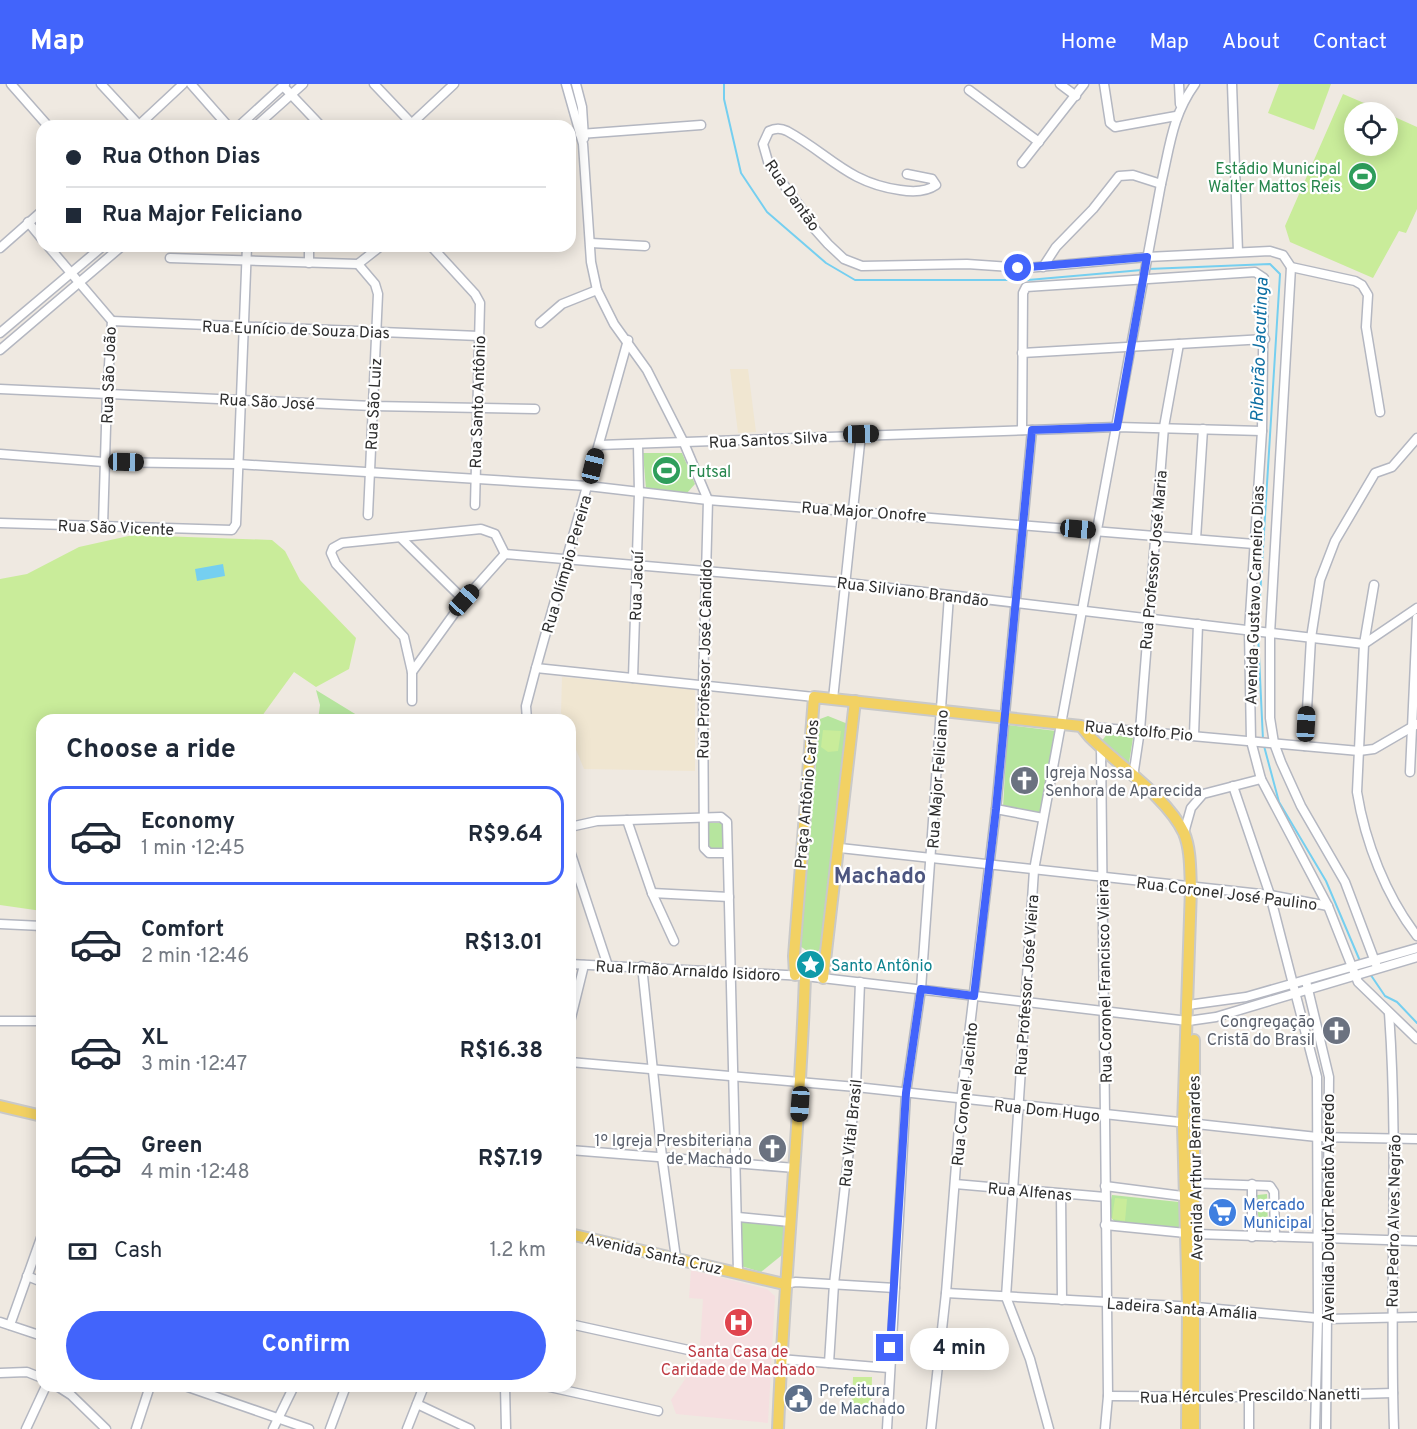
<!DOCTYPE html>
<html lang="en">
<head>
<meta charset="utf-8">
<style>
	:root { --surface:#fff; --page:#f2f2f3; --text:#1f2937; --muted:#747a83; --line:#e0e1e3; --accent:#4264fb }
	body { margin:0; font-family:Overpass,sans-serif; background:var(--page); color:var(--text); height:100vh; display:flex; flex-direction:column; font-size:22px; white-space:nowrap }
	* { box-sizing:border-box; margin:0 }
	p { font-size:20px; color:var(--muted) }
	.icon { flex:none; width:33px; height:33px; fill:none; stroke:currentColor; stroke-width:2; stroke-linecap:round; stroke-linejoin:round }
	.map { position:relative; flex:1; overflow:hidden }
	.details { position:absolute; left:36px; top:630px; width:540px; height:678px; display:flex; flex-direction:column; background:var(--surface); border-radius:18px; box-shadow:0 3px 15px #0003 }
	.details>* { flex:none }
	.top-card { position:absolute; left:36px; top:36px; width:540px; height:132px; border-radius:18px; box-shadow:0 3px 15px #0003; display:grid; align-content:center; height:132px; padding:0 30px; background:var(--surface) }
	.buttons { position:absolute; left:1344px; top:18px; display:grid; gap:12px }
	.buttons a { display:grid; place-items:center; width:54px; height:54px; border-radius:50%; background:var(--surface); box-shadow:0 3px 15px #0003; font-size:30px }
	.end { position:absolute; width:27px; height:27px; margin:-14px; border:8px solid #4264fb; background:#fff; box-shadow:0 0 0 3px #fff }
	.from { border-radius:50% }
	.bubble { position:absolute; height:42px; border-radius:21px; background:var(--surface); box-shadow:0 3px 15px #0003; font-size:20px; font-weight:700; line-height:42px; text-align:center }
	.car { position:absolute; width:18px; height:36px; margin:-18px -9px; border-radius:8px; box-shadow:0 0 4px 2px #0007; background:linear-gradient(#222 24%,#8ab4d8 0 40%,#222 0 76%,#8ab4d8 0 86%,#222 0) }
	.top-card b { display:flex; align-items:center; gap:21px; height:57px; font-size:22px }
	.top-card b+b { border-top:2px solid var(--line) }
	.top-card i { width:15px; height:15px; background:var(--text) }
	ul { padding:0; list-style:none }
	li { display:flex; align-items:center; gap:18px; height:99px; margin:0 12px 9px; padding:0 18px; border:3px solid transparent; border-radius:18px }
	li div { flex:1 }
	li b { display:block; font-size:22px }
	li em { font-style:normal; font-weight:700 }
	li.active { border-color:var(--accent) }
	li>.icon { width:54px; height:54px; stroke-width:1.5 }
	h2 { padding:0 30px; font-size:27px; line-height:72px }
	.pay { display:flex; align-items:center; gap:15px; height:66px; padding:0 30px; font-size:22px }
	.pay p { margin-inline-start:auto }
	.action { display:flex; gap:12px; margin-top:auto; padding:12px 30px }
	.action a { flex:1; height:69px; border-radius:36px; background:var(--accent); color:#fff; font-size:24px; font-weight:700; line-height:69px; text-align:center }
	header { display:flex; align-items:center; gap:36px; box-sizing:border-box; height:84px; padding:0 30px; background:var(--accent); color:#fff }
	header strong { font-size:28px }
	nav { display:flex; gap:33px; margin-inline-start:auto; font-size:21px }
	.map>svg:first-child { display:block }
</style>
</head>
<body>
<header>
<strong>Map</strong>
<nav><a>Home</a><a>Map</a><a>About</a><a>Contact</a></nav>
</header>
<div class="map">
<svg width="1417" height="1345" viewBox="0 0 1417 1345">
	<rect width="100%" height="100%" fill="#efe9e1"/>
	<!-- education -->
	<g fill="#f0e6d1">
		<path d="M730,285h18l8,63 -18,1z"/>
		<path d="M562,593l133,12v82l-111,-2 -14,-34v-15h-6l-3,-7z"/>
	</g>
	<!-- medical -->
	<path fill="#f5dfe0" d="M691,1186l76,19 8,7 -7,127 -92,-9 -5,-14 27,-40 2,-13 3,-48 -14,-1z"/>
	<!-- green -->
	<g fill="#b6e59e">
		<path d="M643,369h39l13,31 -8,9 -41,-4z"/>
		<path d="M316,606l49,30h-47l2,-15z"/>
		<path d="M828,632l20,8 -25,221 -6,8h-7l-10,-7 20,-227z"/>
		<path d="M1008,641l48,6 -15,83 -38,-7z"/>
		<path d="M1107,650l26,4 -4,25 -21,-11 -7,-10z"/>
		<path d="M706,739h15l4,3v25l-14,-1 -5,-3z"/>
		<path d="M1267,1110l1,36h-9l-2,-35z"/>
		<path d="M1112,1111l67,7 2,27 -66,-7 -7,-8z"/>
		<path d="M741,1136l41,3 3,3 -3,29 -21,17 -20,-6z"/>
	</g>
	<!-- pitch -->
	<g fill="#c9ec9a">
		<path d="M1279,0h52l-17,46 -46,-17z"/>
		<path d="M1343,10l42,18h-31v34h34v-32l29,13v82l-11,24 -7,-2 -26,47 -83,-36 -5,-16z"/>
		<path d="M133,451l139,5 13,11 15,29 56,58 -7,31 -33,18 -22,-15 -35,48h-217v191l-42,-6v-326l27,-5 52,-27z"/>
		<path d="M823,646l18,1 -3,20 -10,1 -7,-5z"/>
		<path d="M1115,1114l12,1 -2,22 -13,-2z"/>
		<path d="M853,1293h19l-1,35 -19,-1z"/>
	</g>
	<!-- water -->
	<path fill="#75cff0" d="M223,480l2,12 -28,5 -2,-12z"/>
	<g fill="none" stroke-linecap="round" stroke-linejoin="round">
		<!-- stream -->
		<g stroke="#75cff0" stroke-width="2">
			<path d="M724,0v15l17,74 26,39 59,51 29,17h173l114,-10"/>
			<path d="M1148,185l122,-5 10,10 -22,355"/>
			<path d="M1258,551l5,105"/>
			<path d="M1264,662l15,56 47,79 34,80"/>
			<path d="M1364,881l21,31 12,6 20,21"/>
		</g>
		<defs>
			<g id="minor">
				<path d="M11,0l37,42"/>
				<path d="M101,0l38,41"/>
				<path d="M191,0l37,42"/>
				<path d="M374,0l40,42"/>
				<path d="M566,0l17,60 8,118 6,28 17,34 33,46 37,73 24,57 -5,186 1,162 5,5h18"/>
				<path d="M576,0l6,23 2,31"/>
				<path d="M1060,0l16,12"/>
				<path d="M1104,0l6,39 5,4 61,-11"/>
				<path d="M1179,0l1,20"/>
				<path d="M1232,0l6,168"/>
				<path d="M283,2l38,40"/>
				<path d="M969,6l70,52"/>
				<path d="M138,42l45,-42"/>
				<path d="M239,42l46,-42"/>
				<path d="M256,42l47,-42"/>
				<path d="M409,42l45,-42"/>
				<path d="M580,50l121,-9"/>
				<path d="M1022,79l62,-79"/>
				<path d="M907,90l25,5 4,6c-10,7 -24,7 -36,5 -52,-7 -71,-36 -113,-59 -6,-3 -12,-3 -18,0l-6,13 6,21 30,40 13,21 16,18 16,15 18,7 105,-2 60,4 120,-11 123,-6 13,4 8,12 64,14 7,4 6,10 -2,32 14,85"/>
				<path d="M28,138l14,17"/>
				<path d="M591,159l54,3"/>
				<path d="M48,162l64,75 -5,73 -4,132"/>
				<path d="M309,162v17"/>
				<path d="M431,162l44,48 5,9 -5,202"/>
				<path d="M0,164l42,-37"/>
				<path d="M170,174l188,6 23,-18"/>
				<path d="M358,180l17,20 3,10 -10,221"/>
				<path d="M1043,183l13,-20 37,-38 26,-33 14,-1 28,9"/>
				<path d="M1291,183l-21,367v84l4,25 7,19 20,44 44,76 32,85"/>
				<path d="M112,237l367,15"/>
				<path d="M540,239l22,-19 35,-14"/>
				<path d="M0,249l103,-87"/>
				<path d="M0,266l122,-104"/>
				<path d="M1022,269l243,-14"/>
				<path d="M0,305l372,17 163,3"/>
				<path d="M1022,346l1,-137 3,-6 229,-15 9,6 -2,153 -13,200 2,110 10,38 67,127 30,76 59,57"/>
				<path d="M599,361l518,-18 145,4"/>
				<path d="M0,370l104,8 133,2 351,22 120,14 546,44"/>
				<path d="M0,439l232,7 4,-6 11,-278"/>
				<path d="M401,454l63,62"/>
				<path d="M1196,455l7,-110"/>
				<path d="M505,470l343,29 516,61 53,-36"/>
				<path d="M1374,501l-10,59 -7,148c8,50 29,104 60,144"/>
				<path d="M536,584l278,29"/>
				<path d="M412,588l52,-72 41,-46"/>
				<path d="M633,594l6,-185 -1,-48"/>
				<path d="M833,615l28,-265"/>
				<path d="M412,617v-29l-8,-35 -68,-73 -5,-11 2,-5 9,-5 139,-14 14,5 10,20"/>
				<path d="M527,636l-1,-14 10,-38 92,-328"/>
				<path d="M1081,642l278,25 15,-2 43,-25"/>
				<path d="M1194,651l4,-111"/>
				<path d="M1305,662l6,-108 9,-58 15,-39 40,-68 17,-6 25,-29"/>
				<path d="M1101,664l7,648 -3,33"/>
				<path d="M1410,688l7,-154"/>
				<path d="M1133,693l7,-47 24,-303 15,-83"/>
				<path d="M1233,702l37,109 47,182 1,241 -3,111"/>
				<path d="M996,725l47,9"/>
				<path d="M627,736l25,73 22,48"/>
				<path d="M570,743l27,-6 124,-4 6,5 11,450"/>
				<path d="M1184,749l7,-25 12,-14 58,-15"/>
				<path d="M840,764l430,47 58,11"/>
				<path d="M570,767l38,115"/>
				<path d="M652,809l77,4"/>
				<path d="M0,840l42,2"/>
				<path d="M41,842l1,16"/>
				<path d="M570,880l235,12 383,45 28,-4 201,-60"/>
				<path d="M642,882l20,191 14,101"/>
				<path d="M1306,897l23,96 -3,352"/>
				<path d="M1188,921l58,-8 171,-49"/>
				<path d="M1389,929c10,138 0,277 5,416"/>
				<path d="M0,937h42"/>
				<path d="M570,938l14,-57"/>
				<path d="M570,978l286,25 461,50 100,2"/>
				<path d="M570,1066l225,18"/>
				<path d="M1189,1099l81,3 4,6 1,45"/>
				<path d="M955,1100l150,13"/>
				<path d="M1252,1100v53"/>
				<path d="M1105,1102l85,11"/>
				<path d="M1061,1110l1,106"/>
				<path d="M738,1133l52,5"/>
				<path d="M1105,1141l91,9 221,7"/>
				<path d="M27,1192l15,6"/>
				<path d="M784,1200l12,-2 99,6"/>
				<path d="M946,1209l250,14 132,12 89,-2"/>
				<path d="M0,1238l42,14"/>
				<path d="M570,1240l123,27"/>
				<path d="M10,1241l32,-90"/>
				<path d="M780,1275l109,9"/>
				<path d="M829,1279l5,-79 22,-197 4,-105"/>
				<path d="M0,1289l27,-1 15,6"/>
				<path d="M57,1302l14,9 35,34"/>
				<path d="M185,1302l124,43"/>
				<path d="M505,1302l1,43"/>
				<path d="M545,1302l113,25"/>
				<path d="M1108,1312l141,1 144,-4"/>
				<path d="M1249,1313v32"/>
				<path d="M417,1320l53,25"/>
				<path d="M26,1345l20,-43"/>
				<path d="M136,1345l14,-43"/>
				<path d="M273,1345l21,-43"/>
				<path d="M330,1345l16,-43"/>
				<path d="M407,1345l17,-43"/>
				<path d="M887,1345l19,-336 15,-104 28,-393"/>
				<path d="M931,1345l15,-136 15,-192 35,-292 36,-379"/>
				<path d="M1049,1345l-19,-70 -24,-62 28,-427 127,-686c9,-38 11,-68 34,-100"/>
			</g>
			<g id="major">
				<path d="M795,880l14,-7 14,6"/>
				<path d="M795,891l-1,-19 20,-259 267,29 9,11c28,28 77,60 94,96 7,17 6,38 7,55l-8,237 5,182 -1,122"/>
				<path d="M823,894l32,-277"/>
				<path d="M0,1022l42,10"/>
				<path d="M570,1150l214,50"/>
				<path d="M778,1345c6,-151 22,-302 27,-453"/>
				<path d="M1194,1345v-389"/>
			</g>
		</defs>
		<!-- minor casing -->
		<use href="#minor" stroke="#b4b7c1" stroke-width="11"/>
		<!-- major casing -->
		<use href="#major" stroke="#c9c9c9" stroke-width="14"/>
		<!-- minor -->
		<use href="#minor" stroke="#fff" stroke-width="8"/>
		<!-- major -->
		<use href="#major" stroke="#f2d163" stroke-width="10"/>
	</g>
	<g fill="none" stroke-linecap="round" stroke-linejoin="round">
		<!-- route -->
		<path stroke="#4264fb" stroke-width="8" d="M890,1264l16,-255 15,-104 53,7 22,-187 36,-379 85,-3 30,-170 -129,11"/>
	</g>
	<!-- icons -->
	<defs>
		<symbol id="stadium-disc" viewBox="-11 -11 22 22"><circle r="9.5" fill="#2e9e5b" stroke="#fff"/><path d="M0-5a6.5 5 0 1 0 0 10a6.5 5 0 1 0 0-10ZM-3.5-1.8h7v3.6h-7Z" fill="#fff"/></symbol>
		<symbol id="church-disc" viewBox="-11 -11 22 22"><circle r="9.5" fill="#6b7280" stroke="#fff"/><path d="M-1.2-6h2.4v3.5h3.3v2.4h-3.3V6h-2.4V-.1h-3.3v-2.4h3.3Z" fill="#fff"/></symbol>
		<symbol id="sight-disc" viewBox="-11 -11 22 22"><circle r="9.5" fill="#0f9aa8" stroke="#fff"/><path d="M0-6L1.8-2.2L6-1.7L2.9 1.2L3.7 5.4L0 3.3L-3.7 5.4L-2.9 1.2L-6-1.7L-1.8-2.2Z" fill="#fff"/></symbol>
		<symbol id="supermarket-disc" viewBox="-11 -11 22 22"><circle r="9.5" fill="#3f7fe0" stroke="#fff"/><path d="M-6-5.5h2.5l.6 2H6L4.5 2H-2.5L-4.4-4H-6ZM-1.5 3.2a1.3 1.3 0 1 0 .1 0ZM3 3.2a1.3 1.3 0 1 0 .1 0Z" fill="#fff"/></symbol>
		<symbol id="hospital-disc" viewBox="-11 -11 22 22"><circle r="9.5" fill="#e0444e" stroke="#fff"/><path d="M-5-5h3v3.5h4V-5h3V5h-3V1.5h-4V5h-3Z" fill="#fff"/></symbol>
		<symbol id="civic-disc" viewBox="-11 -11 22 22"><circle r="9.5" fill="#5c6f8a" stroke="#fff"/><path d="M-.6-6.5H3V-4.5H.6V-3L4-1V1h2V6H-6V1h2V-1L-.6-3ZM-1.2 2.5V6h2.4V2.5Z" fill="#fff"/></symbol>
	</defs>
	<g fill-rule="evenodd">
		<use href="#stadium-disc" x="1346" y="76" width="33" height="33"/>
		<use href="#stadium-disc" x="650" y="370" width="33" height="33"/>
		<use href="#church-disc" x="1008" y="680" width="33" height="33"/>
		<use href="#sight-disc" x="794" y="864" width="33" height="33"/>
		<use href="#church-disc" x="1320" y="930" width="33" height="33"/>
		<use href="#church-disc" x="756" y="1048" width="33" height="33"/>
		<use href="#supermarket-disc" x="1206" y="1112" width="33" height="33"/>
		<use href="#hospital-disc" x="722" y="1222" width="33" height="33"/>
		<use href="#civic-disc" x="782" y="1298" width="33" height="33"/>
	</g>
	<g text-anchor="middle" stroke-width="4.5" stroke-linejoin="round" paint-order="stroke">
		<!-- leisure labels -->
		<g font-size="16" fill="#27864d" stroke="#fff" text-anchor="end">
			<text x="1341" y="90">Estádio Municipal<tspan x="1341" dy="18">Walter Mattos Reis</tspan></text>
			<text x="688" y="393" text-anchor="start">Futsal</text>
		</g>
		<!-- street labels -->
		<g font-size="16" fill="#2e2e2e" stroke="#fff">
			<text transform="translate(793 111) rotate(55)" y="6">Rua Dantão</text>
			<text transform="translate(296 245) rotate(2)" y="6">Rua Eunício de Souza Dias</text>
			<text transform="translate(108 291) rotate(-88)" y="6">Rua São João</text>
			<text transform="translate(267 317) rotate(3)" y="6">Rua São José</text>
			<text transform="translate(477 318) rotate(-88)" y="6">Rua Santo Antônio</text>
			<text transform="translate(373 320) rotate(-87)" y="6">Rua São Luiz</text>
			<text transform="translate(768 355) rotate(-3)" y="6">Rua Santos Silva</text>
			<text transform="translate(864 427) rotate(4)" y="6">Rua Major Onofre</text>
			<text transform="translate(116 443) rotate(2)" y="6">Rua São Vicente</text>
			<text transform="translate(1153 476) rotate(-85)" y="6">Rua Professor José Maria</text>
			<text transform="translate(566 480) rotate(-74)" y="6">Rua Olímpio Pereira</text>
			<text transform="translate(636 502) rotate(-88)" y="6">Rua Jacuí</text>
			<text transform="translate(913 507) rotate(7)" y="6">Rua Silviano Brandão</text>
			<text transform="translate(1254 511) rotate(-88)" y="6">Avenida Gustavo Carneiro Dias</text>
			<text transform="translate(704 575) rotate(-89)" y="6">Rua Professor José Cândido</text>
			<text transform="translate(1139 646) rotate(5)" y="6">Rua Astolfo Pio</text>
			<text transform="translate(937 695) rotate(-86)" y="6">Rua Major Feliciano</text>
			<text transform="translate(806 710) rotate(-85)" y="6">Praça Antônio Carlos</text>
			<text transform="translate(1227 809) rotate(7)" y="6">Rua Coronel José Paulino</text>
			<text transform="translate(688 886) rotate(3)" y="6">Rua Irmão Arnaldo Isidoro</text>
			<text transform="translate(1104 897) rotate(-91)" y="6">Rua Coronel Francisco Vieira</text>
			<text transform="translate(1026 901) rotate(-86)" y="6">Rua Professor José Vieira</text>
			<text transform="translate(964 1010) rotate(-84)" y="6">Rua Coronel Jacinto</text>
			<text transform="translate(1047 1026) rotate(6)" y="6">Rua Dom Hugo</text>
			<text transform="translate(850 1049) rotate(-84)" y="6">Rua Vital Brasil</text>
			<text transform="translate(1195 1084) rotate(-91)" y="6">Avenida Arthur Bernardes</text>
			<text transform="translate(1030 1107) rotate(5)" y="6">Rua Alfenas</text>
			<text transform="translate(1328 1124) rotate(-90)" y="6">Avenida Doutor Renato Azeredo</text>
			<text transform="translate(1393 1137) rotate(-89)" y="6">Rua Pedro Alves Negrão</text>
			<text transform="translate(654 1169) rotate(13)" y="6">Avenida Santa Cruz</text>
			<text transform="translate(1182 1224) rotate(4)" y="6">Ladeira Santa Amália</text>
			<text transform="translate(1250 1311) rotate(-1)" y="6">Rua Hércules Prescildo Nanetti</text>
		</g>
		<!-- worship labels -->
		<g font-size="16" fill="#5b616d" stroke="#fff" text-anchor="end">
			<text x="1045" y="694" text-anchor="start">Igreja Nossa<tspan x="1045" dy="18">Senhora de Aparecida</tspan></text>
			<text x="1315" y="943">Congregação<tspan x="1315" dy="18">Cristã do Brasil</tspan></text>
			<text x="752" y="1062">1º Igreja Presbiteriana<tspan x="752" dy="18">de Machado</tspan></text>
		</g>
		<!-- culture labels -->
		<g font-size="16" fill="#0d838f" stroke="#fff" text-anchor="start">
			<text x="831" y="887">Santo Antônio</text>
		</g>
		<!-- shop labels -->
		<g font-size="16" fill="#366cbe" stroke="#fff" text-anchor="start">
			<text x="1243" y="1126">Mercado<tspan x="1243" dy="18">Municipal</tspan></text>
		</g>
		<!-- health labels -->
		<g font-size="16" fill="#be3a42" stroke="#fff">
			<text x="738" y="1273">Santa Casa de<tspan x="738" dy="18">Caridade de Machado</tspan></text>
		</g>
		<!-- service labels -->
		<g font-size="16" fill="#4e5e75" stroke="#fff" text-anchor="start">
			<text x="819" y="1312">Prefeitura<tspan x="819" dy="18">de Machado</tspan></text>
		</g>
		<!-- water labels -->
		<g font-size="18" font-style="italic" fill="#0d6fa3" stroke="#fff">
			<text transform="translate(1259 266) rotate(-88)" y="6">Ribeirão Jacutinga</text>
		</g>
		<!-- district labels -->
		<g font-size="22" font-weight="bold" fill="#4d5680" stroke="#fff">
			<text x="880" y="799">Machado</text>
		</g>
	</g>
</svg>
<div class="buttons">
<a><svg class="icon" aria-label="locate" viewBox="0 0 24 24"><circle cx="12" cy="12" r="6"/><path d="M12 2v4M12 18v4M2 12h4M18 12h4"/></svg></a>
</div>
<i class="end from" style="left:1018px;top:184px"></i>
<i class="end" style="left:890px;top:1264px"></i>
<div class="bubble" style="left:910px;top:1244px;width:99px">4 min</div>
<i class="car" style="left:861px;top:350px;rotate:89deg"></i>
<i class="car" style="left:126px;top:378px;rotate:91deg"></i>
<i class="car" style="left:593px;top:382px;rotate:14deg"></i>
<i class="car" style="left:1078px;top:445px;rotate:95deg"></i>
<i class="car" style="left:464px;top:516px;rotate:42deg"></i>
<i class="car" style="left:1306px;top:640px;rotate:3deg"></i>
<i class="car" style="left:800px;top:1020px;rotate:184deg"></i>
<div class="top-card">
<b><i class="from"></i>Rua Othon Dias</b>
<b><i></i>Rua Major Feliciano</b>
</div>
<section class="details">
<h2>Choose a ride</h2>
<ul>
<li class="active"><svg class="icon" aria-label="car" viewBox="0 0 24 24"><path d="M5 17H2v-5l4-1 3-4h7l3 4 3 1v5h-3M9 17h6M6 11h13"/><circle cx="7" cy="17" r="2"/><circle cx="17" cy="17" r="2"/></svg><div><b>Economy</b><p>1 min · 12:45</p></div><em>R$9.64</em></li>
<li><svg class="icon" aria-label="car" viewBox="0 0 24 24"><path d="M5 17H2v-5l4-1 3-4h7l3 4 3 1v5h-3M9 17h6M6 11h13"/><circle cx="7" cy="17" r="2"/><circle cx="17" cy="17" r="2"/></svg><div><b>Comfort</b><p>2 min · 12:46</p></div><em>R$13.01</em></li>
<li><svg class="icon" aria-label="car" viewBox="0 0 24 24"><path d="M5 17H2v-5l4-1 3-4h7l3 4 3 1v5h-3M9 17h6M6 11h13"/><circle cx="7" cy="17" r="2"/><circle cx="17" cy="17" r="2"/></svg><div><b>XL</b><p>3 min · 12:47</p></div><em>R$16.38</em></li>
<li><svg class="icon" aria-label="car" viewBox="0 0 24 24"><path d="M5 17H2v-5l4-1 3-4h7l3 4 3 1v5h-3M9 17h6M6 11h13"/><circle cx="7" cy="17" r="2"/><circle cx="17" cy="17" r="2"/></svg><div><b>Green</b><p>4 min · 12:48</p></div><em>R$7.19</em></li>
</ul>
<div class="pay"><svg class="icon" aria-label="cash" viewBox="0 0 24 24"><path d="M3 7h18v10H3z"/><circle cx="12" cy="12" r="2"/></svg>Cash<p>1.2 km</p></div>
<div class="action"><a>Confirm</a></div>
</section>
</div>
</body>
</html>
